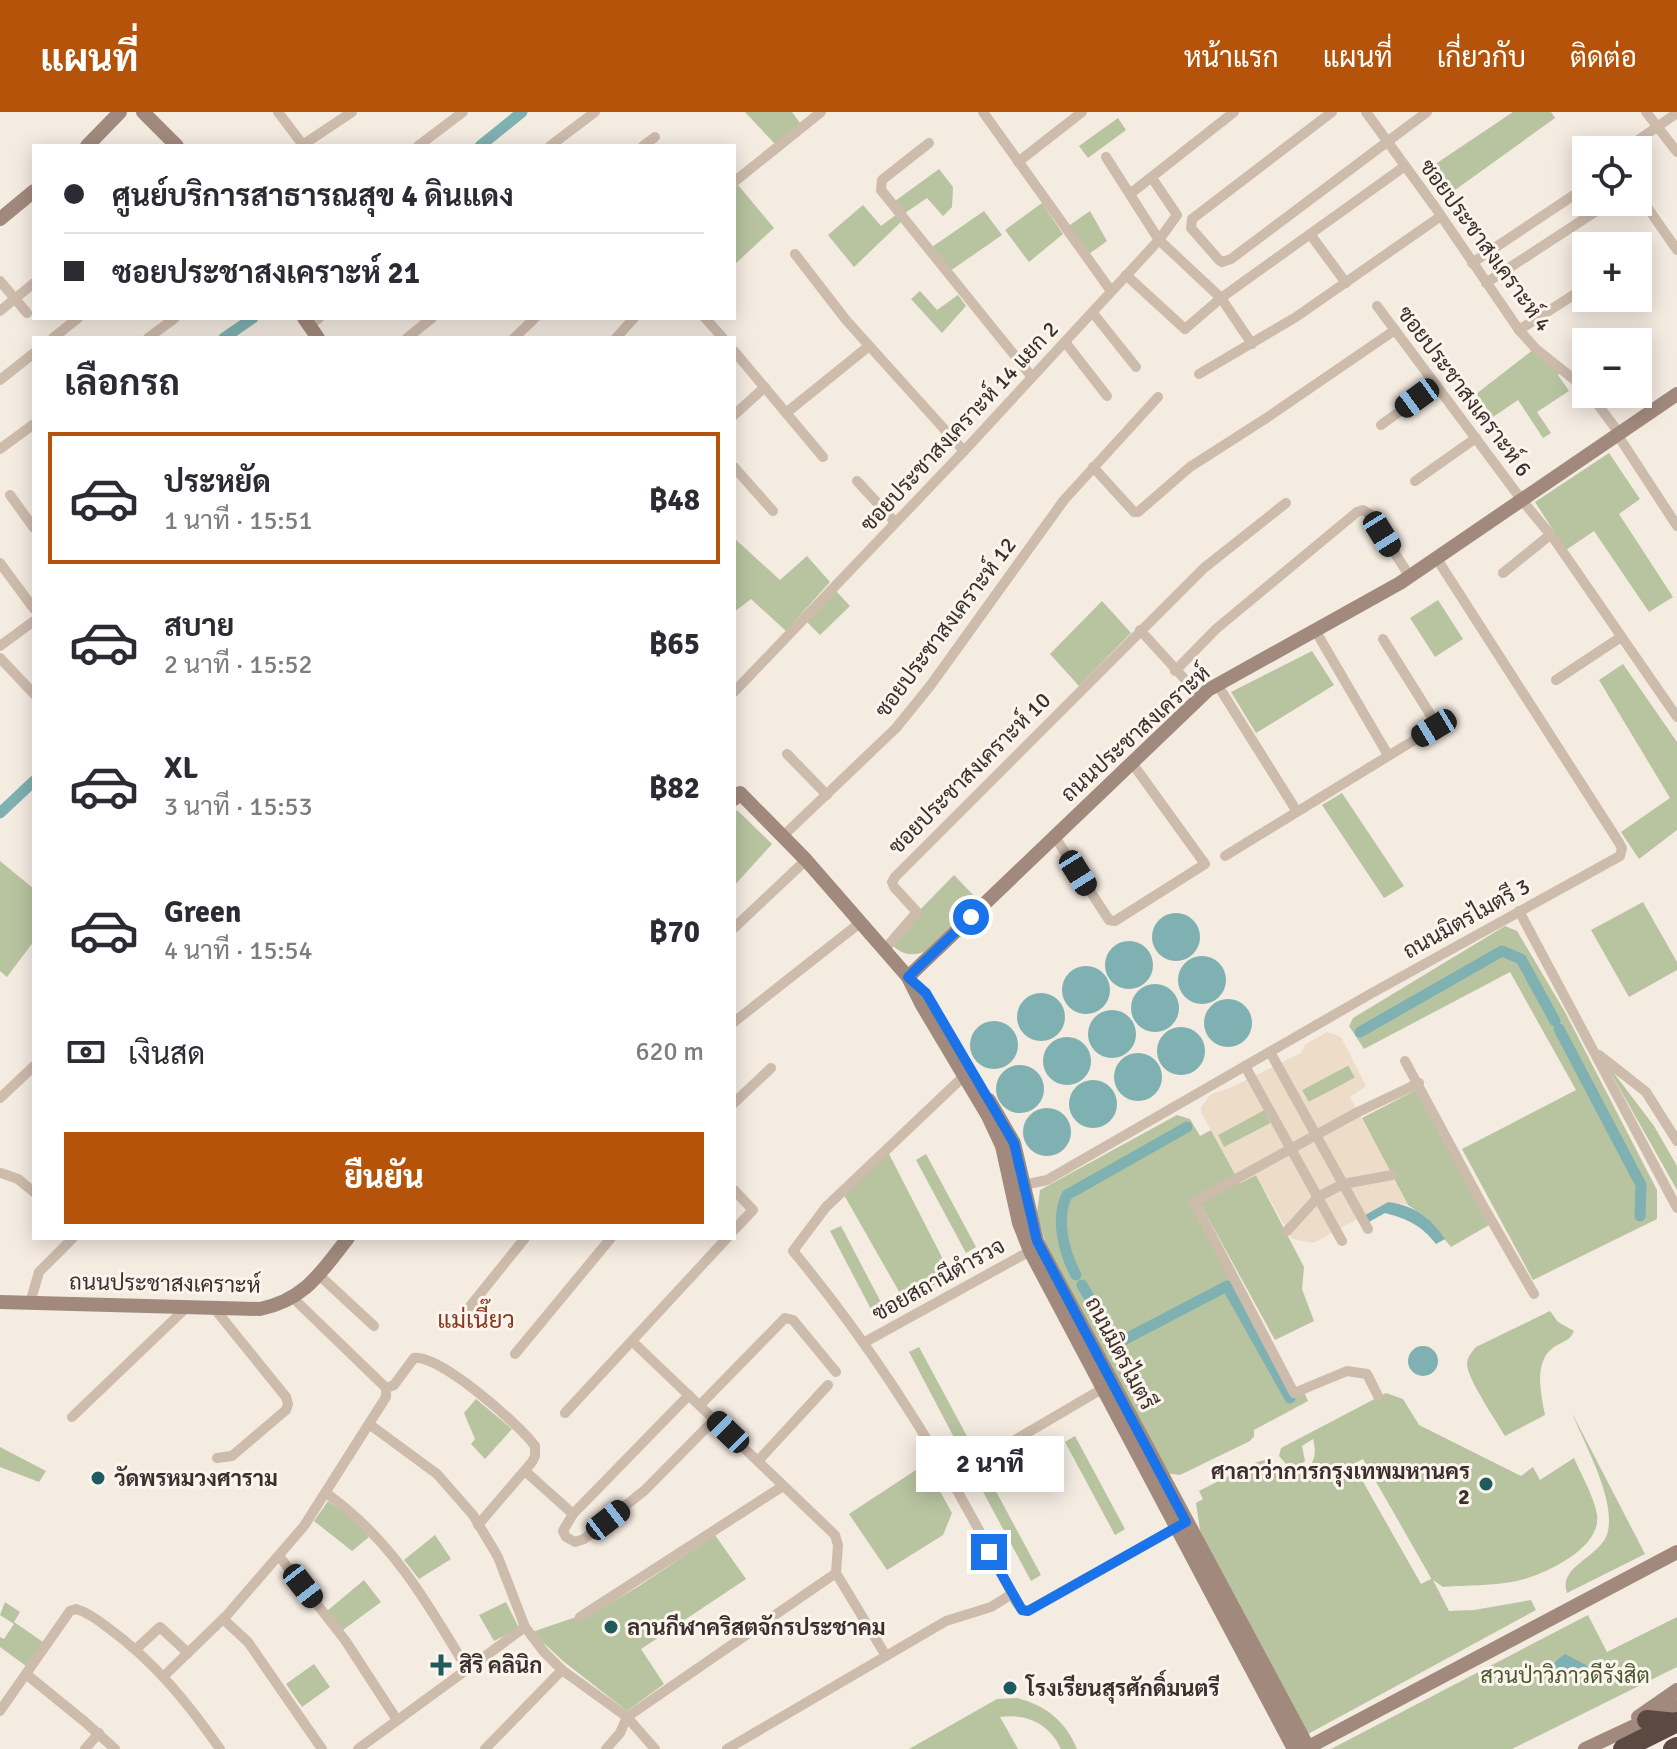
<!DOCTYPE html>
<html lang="th">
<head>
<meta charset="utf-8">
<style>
	:root { --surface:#fff; --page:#f7f7f7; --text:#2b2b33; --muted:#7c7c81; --line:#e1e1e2; --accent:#b45309 }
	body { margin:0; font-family:Signika,Sarabun,sans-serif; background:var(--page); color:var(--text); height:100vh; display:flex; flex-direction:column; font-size:30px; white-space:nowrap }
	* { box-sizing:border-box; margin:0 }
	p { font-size:26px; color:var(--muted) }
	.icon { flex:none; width:44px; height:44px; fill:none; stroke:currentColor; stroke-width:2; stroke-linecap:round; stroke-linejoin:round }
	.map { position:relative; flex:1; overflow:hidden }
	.side { position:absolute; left:32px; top:224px; width:704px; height:904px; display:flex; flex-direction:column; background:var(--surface); border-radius:0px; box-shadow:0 4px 20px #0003 }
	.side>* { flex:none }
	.banner { position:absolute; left:32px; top:32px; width:704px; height:176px; border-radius:0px; box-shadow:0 4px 20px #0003; display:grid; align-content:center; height:176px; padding:0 32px; background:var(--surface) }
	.buttons { position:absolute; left:1572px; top:24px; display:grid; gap:16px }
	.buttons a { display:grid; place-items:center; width:80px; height:80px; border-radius:0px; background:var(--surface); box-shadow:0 4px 20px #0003; font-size:40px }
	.end { position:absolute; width:36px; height:36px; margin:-18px; border:10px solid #1a73e8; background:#fff; box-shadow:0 0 0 4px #fff }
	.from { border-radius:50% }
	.bubble { position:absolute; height:56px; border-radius:0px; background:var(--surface); box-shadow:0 4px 20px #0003; font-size:26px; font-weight:800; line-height:56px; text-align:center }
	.car { position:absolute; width:24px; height:48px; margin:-24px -12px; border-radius:10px; box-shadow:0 0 6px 2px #0007; background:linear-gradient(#222 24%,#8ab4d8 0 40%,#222 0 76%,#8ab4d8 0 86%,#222 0) }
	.banner b { display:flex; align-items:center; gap:28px; height:76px; font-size:30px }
	.banner b+b { border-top:2px solid var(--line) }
	.banner i { width:20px; height:20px; background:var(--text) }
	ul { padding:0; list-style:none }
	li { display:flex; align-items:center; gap:24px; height:132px; margin:0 16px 12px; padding:0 16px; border:4px solid transparent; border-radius:0px }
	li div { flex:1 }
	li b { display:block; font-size:30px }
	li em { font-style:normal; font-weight:800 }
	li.current { border-color:var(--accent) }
	li>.icon { width:72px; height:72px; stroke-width:1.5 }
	h2 { padding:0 32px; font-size:36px; line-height:96px }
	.pay { display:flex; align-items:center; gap:20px; height:88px; padding:0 32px; font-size:30px }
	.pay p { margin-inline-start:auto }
	.button { display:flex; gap:16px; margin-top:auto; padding:16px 32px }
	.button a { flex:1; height:92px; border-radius:0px; background:var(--accent); color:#fff; font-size:32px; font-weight:800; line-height:92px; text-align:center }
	header { display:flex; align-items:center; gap:48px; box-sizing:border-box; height:112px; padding:0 40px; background:var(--accent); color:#fff }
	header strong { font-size:38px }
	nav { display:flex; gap:44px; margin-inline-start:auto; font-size:28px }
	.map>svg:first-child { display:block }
</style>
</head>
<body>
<header>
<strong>แผนที่</strong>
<nav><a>หน้าแรก</a><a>แผนที่</a><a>เกี่ยวกับ</a><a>ติดต่อ</a></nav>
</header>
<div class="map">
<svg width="1677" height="1637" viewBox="0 0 1677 1637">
	<rect width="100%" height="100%" fill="#f4ebe1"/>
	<!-- green -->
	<g fill="#b8c4a0" fill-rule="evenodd">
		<path d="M745,0h47l8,11 -25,21z"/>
		<path d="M1513,0h38l4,6 -100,72 -21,-25z"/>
		<path d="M1118,6l8,12 -38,28 -9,-12z"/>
		<path d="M939,57l14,18 -1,20 -9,9 -16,-18 -22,15 -10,-12z"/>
		<path d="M738,73l36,43 -40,37v-76z"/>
		<path d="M1042,91l21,31 -34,28 -24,-32z"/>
		<path d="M863,93l18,21 16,-12 5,7 -48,46 -26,-32z"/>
		<path d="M984,99l18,24 -52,36 -18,-24z"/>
		<path d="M1090,99l17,30 -18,13 -22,-27z"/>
		<path d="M920,179l17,19 21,-15 8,11 -24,27 -31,-34z"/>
		<path d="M1534,237l27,22 -3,4 11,16 -32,21 14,21 -8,5 -25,-38 -25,17 -17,-23z"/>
		<path d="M1609,341l31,46 -21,15 54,83 -24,15 -55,-81 -28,19 -31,-48z"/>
		<path d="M734,426l46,42 27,-24 23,26 -44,49 -35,-32 -17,13z"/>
		<path d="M836,479l14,15 -30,29 -15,-15z"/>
		<path d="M1438,488l25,39 -28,18 -25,-39z"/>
		<path d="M1102,489l29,32 -52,53 -29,-32z"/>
		<path d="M1312,539l22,34 -78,48 -25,-41z"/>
		<path d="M1623,552l54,78v88l-38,29 -18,-27 49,-34 -71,-118z"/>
		<path d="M1342,681l62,93 -20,12 -62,-93z"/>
		<path d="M734,698l4,1 34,33 -38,42z"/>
		<path d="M0,749l34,28v52l-27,36 -7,-6z"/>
		<path d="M954,763l24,25 -54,52c-13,4 -20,3 -31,-6l22,-31z"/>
		<path d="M1643,790l34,60v8l-48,27 -38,-67z"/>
		<path d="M1505,814l12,5 48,81 92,178v29l-124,61 -71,-131 114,-59 -66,-118 -146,77 -15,-23 4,-8z"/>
		<path d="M1349,953l7,12 -47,26 -7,-13z"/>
		<path d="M1608,956h2l44,58 23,40v24z"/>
		<path d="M1416,978l73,135 -38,22 -24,-29 -19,-13 -46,-87z"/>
		<path d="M1264,998l7,13 -47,25 -6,-13z"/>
		<path d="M1177,1003l13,4 10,17 11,-6 29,53 16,-8 48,92 -2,22 12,32 -39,19 -74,-135 92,192 11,-5 4,9 -54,29v6l-4,5 -70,34 -15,-2 -120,-232 -8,-28 3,-23z"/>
		<path d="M888,1040l63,123 -46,27 -61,-107z"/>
		<path d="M926,1042l50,93 -10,6 -50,-93z"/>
		<path d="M841,1114l44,84 -11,5 -44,-84z"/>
		<path d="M1550,1199l8,11 16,9c-4,10 -11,10 -20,16 -21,14 -13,47 -9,68l-40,21c-9,-15 -37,-57 -38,-71 0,-8 5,-13 9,-18z"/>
		<path d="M919,1235l50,93 -11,5 -49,-93z"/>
		<path d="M1386,1281l17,6 16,26 102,51 12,-9 7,13 34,-22c7,16 21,41 23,57 5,33 -53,60 -80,66 -24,5 -50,4 -74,6l-10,-7 16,31 25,-1 57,-10 5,10 -228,124 -102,-191 -6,-13 -4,-27 7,-4 -4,-8 55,-28 14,-4 22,19c20,-7 29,-18 23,-39l-11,7 3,15 -6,5 -13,-2 -7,-8 2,-8zM1363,1347l68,119v1l-10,5 -68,-120z"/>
		<path d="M476,1287l36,30 -27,30 -14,-15 4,-5 -11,-26z"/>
		<path d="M1572,1301l73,141 -78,39c-10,-28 36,-36 41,-62 7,-33 -23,-86 -36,-118z"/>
		<path d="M1075,1324l50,93 -10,6 -50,-93z"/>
		<path d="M0,1335l46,24 -7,11 -39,-15z"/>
		<path d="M925,1352l27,49 -9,22 -56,35 -38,-56z"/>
		<path d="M991,1370l50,93 -10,6 -50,-93z"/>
		<path d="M328,1389l23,16 18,20 -17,14 -38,-30z"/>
		<path d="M435,1423l16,24 -32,20 -15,-19z"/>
		<path d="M715,1423l31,44 -105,70 23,35 -37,27 -64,-50 -31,-29 44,-15 4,4 59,-35z"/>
		<path d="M364,1468l17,22 -38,28 -16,-19z"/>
		<path d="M5,1490l15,10 -6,10 29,20 -17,24 -26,-19v-10l4,2 10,-15 -14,-9z"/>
		<path d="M506,1490l12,24 -4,5 -20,10 -15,-26z"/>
		<path d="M1588,1503l19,37 70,-35v50l-165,82h-181z"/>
		<path d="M314,1552l16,23 -28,20 -16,-23z"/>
		<path d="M1017,1586c28,7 49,23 60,51h-16c-11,-25 -35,-36 -61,-32l18,32h-109l88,-50z"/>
	</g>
	<!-- plaza -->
	<path fill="#ecdcc8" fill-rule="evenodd" d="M1327,920l14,5 25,49 -16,11 58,108 -21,-3 -73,41 -22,-4 -36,-64 -16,8 -39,-71v-5l10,-13 21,-7 69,-34 5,-9zM1348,953l7,13 -47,24 -6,-12zM1264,998l7,13 -47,24 -6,-12z"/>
	<!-- water -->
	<g fill="#7fb0b2">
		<circle cx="1176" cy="825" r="24"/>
		<circle cx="1129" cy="853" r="24"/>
		<circle cx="1202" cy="868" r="24"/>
		<circle cx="1086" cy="878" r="24"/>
		<circle cx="1155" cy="896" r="24"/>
		<circle cx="1041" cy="905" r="24"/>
		<circle cx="1228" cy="911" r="24"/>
		<circle cx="1112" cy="922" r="24"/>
		<circle cx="994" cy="933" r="24"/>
		<circle cx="1181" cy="939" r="24"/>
		<circle cx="1067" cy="949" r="24"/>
		<circle cx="1138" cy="965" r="24"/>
		<circle cx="1020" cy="977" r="24"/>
		<circle cx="1093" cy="992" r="24"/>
		<circle cx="1047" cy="1020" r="24"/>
		<path d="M1388,1090c27,4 41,14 57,37l-9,5c-15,-19 -28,-25 -51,-31l-16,9 -4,-7z"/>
		<circle cx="1423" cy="1249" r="15"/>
		<path d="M1565,1542l21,11 3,5 -3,4h-15l-8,11 -12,-6c0,-13 3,-18 14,-25z"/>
	</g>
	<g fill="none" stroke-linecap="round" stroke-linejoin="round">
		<!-- canal -->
		<g stroke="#7fb0b2" stroke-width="11">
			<path d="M480,34l42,-34"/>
			<path d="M224,226l29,-20"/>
			<path d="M0,701l34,-32"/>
			<path d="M1559,917l82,156 -1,31"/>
			<path d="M1360,920l142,-81 19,8 34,62"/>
			<path d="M1076,1163c-12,-22 -21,-57 -9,-80l120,-68"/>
			<path d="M1082,1173l34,59 111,-58 63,112"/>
		</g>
		<!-- street -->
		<g stroke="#cdbbac" stroke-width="10">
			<path d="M278,0l25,33"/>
			<path d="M983,0l128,179"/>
			<path d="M1332,0l-140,107 -1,9 28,32 3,2 9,-3 196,-147"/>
			<path d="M1366,0l69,95 84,123 17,19 50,40"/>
			<path d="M1646,0l31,40"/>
			<path d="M929,31l-47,37 -1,10 151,187"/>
			<path d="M301,34l51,-34"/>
			<path d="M418,34l45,-34"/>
			<path d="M550,34l45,-34"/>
			<path d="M643,34l12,-9"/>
			<path d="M1624,38l53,-37"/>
			<path d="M1106,45l53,83 62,58 31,46"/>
			<path d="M1018,50l64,-50"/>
			<path d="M734,70l87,-70"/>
			<path d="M1130,82l104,-82"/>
			<path d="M1638,82l39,56"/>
			<path d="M1310,122l36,49"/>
			<path d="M795,142l51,66 118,131"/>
			<path d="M1472,151l114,-76"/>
			<path d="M1126,163l59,54 36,-31 184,-132"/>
			<path d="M0,169l27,32"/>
			<path d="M1486,171l121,-79 -1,-2"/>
			<path d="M1377,194l144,193 33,40 123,178"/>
			<path d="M0,199l34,-28"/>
			<path d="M1093,201l43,54"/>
			<path d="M705,206l18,20"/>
			<path d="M309,214l10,-8"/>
			<path d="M1519,218l67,-43"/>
			<path d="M53,226l25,-20"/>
			<path d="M148,226l27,-20"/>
			<path d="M407,226l25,-20"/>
			<path d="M514,226l21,-20"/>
			<path d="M616,226l18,-20"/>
			<path d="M1065,230l42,54"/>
			<path d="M734,239l89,106"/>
			<path d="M1199,262l97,-57 145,-101"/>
			<path d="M0,268l34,-27"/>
			<path d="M1590,282l29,39"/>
			<path d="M786,301l83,-67"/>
			<path d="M734,303l31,-28"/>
			<path d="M1381,313l55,-40"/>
			<path d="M1617,322l60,92"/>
			<path d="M0,337l34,-25"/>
			<path d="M734,355l39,44"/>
			<path d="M1093,355l41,45h4l52,-45 78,-50 127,-87"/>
			<path d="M857,369l38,41"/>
			<path d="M1415,369l61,-43"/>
			<path d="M10,383l24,33"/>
			<path d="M0,451l34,46"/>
			<path d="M1503,461l47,-38"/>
			<path d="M1140,518l61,67"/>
			<path d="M1315,518l73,125"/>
			<path d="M0,534l34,-25"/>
			<path d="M0,546l34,36"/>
			<path d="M1175,559l41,-42 141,-117 6,-2 7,4 40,63"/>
			<path d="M1556,568l65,-43"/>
			<path d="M1217,572l79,126"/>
			<path d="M734,580l230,-241 195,-211 18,-25 -25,-37"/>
			<path d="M787,642l40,41"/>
			<path d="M783,724l113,-108 34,-42 134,-186 94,-103"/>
			<path d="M1055,725l54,83 6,1 90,-57 -73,-101"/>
			<path d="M1225,744l209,-128 1,-6 -52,-83"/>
			<path d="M1519,799l158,297"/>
			<path d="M734,816l72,-68"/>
			<path d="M885,837l32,-37 -23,-25 -2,-5 3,-5 309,-309 82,-65"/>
			<path d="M734,910l127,-100"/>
			<path d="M1270,940l98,177"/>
			<path d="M1599,943l47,37 31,49"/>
			<path d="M1405,949l77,143 52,90"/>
			<path d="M1245,954l97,175"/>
			<path d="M964,964l-138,131 -33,44c89,107 162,227 223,351l6,8 6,1 148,-83"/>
			<path d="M0,986l34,-32"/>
			<path d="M734,991l37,-35"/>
			<path d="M1,1061l17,6 16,13"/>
			<path d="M1024,1073l23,-5 325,-187 248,-137 2,-8 -4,-7 -181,-282"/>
			<path d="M734,1078l19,20 -19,20"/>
			<path d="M1287,1119l31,-34 25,-13 49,-9"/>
			<path d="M319,1163l55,51"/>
			<path d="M30,1191l9,-31 34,-34"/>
			<path d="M214,1196l72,89 2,7 -2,6 -54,46 -15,2"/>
			<path d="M455,1213l70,-87"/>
			<path d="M633,1230l202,193 3,10 -2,28 50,83"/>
			<path d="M865,1230l165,-91"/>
			<path d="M515,1242l96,-116"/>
			<path d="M386,1276l8,-3 20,-27c25,-4 105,66 121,88v10l-3,6 -54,63"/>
			<path d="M1378,1284l-11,-22 -20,-3 -53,22 -100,-191 164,-90 61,-29"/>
			<path d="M700,1293l85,-87 8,2 43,52"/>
			<path d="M565,1301l162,-175"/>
			<path d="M72,1305l115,-110"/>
			<path d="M369,1312l68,50 36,41 25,42 27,70 19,25 18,18 65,47 28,32"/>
			<path d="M758,1349l70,-76"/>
			<path d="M525,1359l48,43 -10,17 3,6 9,5 9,-3 61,-49 70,-71"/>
			<path d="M950,1366l152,-89"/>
			<path d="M326,1381c64,45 102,110 141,176"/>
			<path d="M573,1402l116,-119"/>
			<path d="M279,1444l66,84 52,80"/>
			<path d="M580,1505l203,-131"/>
			<path d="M223,1507l25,23 74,107"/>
			<path d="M136,1537l24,-22 28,26"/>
			<path d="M26,1562l59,48 30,27"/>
			<path d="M164,1564l63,-61 77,-89 82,-129v-9l-4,-4 -89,-86"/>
			<path d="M0,1599l70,-100 6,-2c11,3 22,11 31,18 47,34 81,76 113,122"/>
			<path d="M85,1637l14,-16"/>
			<path d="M358,1637l167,-122"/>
			<path d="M485,1637l77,-79"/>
			<path d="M606,1637l14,-16 7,-16 209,-144"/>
			<path d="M727,1637l219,-128 45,-14 21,-13"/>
		</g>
		<!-- secondary -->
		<g stroke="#a18a7d" stroke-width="14">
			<path d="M143,0l34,34"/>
			<path d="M87,34l33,-34"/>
			<path d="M0,107l34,-28"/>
			<path d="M304,206l14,20"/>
			<path d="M734,687l6,-6 66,67 102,117 14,28 66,111 14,30 17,77 11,28 264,498"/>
			<path d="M908,865l300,-287 192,-107 277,-189"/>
			<path d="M989,988l25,43 23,98 272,508"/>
			<path d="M0,1190l260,7c45,-9 61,-37 88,-71"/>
			<path d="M1638,1605l39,-27"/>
			<path d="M1305,1637l372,-197"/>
			<path d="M1585,1637l92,-43"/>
		</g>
		<!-- highway -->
		<g stroke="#5c4a42" stroke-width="20">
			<path d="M1647,1608l30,3"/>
			<path d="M1673,1637l4,-2"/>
		</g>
		<!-- highway-bridge -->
		<path stroke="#5c4a42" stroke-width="20" d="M1623,1637l54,-27"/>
	</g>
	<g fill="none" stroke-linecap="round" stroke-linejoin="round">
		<!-- route -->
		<path stroke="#1a73e8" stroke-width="10" d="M971,805l-63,60 18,16 88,150 23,98 149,281 -158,89 -6,-1 -33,-58"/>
	</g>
	<!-- markers -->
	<g fill="#1f5a5e" stroke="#fbf5ee" stroke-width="3">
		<circle cx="98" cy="1366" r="8"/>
		<circle cx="1486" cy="1372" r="8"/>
		<circle cx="611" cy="1515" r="8"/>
		<path d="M437 1541h8v8h8v8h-8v8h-8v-8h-8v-8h8z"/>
		<circle cx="1010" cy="1576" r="8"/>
	</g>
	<g text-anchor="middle" stroke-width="6" stroke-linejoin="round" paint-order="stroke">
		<!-- street labels -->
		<g font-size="22" fill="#3b302b" stroke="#fbf5ee">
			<text transform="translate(1486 133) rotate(54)" y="8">ซอยประชาสงเคราะห์ 4</text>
			<text transform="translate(1465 279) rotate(53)" y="8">ซอยประชาสงเคราะห์ 6</text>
			<text transform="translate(959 314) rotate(-47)" y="8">ซอยประชาสงเคราะห์ 14 แยก 2</text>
			<text transform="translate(945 515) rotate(-53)" y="8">ซอยประชาสงเคราะห์ 12</text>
			<text transform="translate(1135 621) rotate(-42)" y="8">ถนนประชาสงเคราะห์</text>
			<text transform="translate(969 661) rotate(-45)" y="8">ซอยประชาสงเคราะห์ 10</text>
			<text transform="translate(1466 806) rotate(-29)" y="8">ถนนมิตรไมตรี 3</text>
			<text transform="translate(938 1167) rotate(-29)" y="8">ซอยสถานีตำรวจ</text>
			<text transform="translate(165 1171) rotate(1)" y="8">ถนนประชาสงเคราะห์</text>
			<text transform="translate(1121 1241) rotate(62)" y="8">ถนนมิตรไมตรี</text>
		</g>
		<!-- poi labels -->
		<g font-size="22" font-weight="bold" fill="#3b302b" stroke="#fbf5ee" text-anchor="start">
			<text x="1470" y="1367" text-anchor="end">ศาลาว่าการกรุงเทพมหานคร<tspan x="1470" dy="25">2</tspan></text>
			<text x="114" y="1374">วัดพรหมวงศาราม</text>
			<text x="627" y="1523">ลานกีฬาคริสตจักรประชาคม</text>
			<text x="459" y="1561">สิริ คลินิก</text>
			<text x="1026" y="1584">โรงเรียนสุรศักดิ์มนตรี</text>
		</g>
		<!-- park labels -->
		<g font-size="22" fill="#4a5a2e" stroke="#fbf5ee">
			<text x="1565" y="1571">สวนป่าวิภาวดีรังสิต</text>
		</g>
		<!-- neighbourhood labels -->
		<g font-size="24" fill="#8c3b22" stroke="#fbf5ee">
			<text x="476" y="1216">แม่เนี๊ยว</text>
		</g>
	</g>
</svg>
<div class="buttons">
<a><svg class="icon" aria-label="locate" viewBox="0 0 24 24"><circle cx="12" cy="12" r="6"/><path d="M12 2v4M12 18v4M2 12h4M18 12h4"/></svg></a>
<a>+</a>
<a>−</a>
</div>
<i class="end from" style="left:971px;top:805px"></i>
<i class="end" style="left:989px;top:1440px"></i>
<div class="bubble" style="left:916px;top:1324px;width:148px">2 นาที</div>
<i class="car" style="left:1417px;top:286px;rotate:234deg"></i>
<i class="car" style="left:1382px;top:422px;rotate:148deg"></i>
<i class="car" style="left:1434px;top:616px;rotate:239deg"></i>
<i class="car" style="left:1078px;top:761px;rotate:148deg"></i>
<i class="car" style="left:728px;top:1320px;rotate:314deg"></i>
<i class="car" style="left:608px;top:1408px;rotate:52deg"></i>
<i class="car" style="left:303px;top:1474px;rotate:142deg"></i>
<div class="banner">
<b><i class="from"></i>ศูนย์บริการสาธารณสุข 4 ดินแดง</b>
<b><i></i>ซอยประชาสงเคราะห์ 21</b>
</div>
<section class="side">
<h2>เลือกรถ</h2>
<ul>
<li class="current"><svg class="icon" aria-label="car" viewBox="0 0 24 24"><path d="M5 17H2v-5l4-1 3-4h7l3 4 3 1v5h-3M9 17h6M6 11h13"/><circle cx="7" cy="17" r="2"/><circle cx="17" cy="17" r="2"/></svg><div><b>ประหยัด</b><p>1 นาที · 15:51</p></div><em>฿48</em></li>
<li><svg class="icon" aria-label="car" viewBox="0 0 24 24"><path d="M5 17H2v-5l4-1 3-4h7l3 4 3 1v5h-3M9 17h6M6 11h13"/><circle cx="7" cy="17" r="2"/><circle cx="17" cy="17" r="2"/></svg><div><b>สบาย</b><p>2 นาที · 15:52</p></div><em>฿65</em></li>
<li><svg class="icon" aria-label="car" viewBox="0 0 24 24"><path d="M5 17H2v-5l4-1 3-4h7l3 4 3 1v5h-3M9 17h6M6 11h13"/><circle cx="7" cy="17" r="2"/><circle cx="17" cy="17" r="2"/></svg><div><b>XL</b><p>3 นาที · 15:53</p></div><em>฿82</em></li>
<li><svg class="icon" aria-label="car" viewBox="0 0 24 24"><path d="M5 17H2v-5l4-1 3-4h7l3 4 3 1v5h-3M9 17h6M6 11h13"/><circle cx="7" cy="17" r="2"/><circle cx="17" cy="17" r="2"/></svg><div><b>Green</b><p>4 นาที · 15:54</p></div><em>฿70</em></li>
</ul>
<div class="pay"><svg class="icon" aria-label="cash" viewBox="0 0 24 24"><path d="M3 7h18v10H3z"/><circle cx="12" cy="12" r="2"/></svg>เงินสด<p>620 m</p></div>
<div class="button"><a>ยืนยัน</a></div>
</section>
</div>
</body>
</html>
